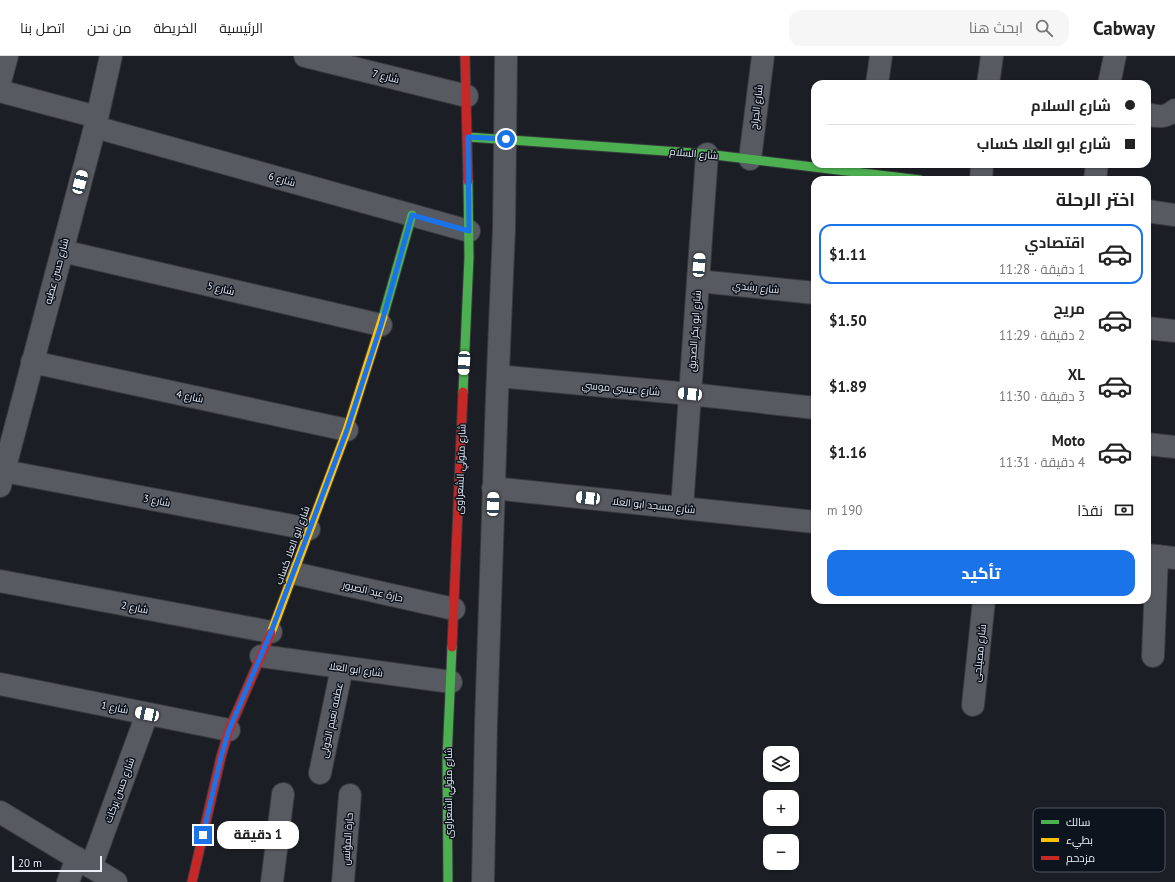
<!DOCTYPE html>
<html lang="ar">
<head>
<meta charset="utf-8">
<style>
	:root { --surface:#fff; --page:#f6f6f6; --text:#222; --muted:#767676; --line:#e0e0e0; --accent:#1a73e8 }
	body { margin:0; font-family:"PT Sans",Cairo,sans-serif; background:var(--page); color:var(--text); direction:rtl; height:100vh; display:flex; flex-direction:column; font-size:15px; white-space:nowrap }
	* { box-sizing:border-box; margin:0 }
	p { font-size:13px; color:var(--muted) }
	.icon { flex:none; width:22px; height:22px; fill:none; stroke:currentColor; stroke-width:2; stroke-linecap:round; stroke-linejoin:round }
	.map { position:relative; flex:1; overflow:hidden; direction:ltr }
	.panel { position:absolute; left:811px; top:120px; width:340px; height:428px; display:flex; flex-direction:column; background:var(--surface); border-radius:12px; box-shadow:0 1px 3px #0004; direction:rtl }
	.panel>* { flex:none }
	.guide { position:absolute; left:811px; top:24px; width:340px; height:88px; border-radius:12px; box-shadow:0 1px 3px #0004; direction:rtl; display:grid; align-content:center; height:88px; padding:0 16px; background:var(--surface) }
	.fabs { position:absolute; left:763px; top:690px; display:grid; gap:8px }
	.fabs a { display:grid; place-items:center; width:36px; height:36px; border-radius:8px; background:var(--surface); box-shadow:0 1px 3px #0004; font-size:20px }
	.scale { position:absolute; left:12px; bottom:10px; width:90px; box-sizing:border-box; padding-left:4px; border:2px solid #eaeef6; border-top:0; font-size:11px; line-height:14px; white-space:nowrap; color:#eaeef6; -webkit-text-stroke:3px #0e141e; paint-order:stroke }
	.end { position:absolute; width:18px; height:18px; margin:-9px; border:5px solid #1a73e8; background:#fff; box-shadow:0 0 0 2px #fff }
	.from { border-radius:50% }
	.bubble { position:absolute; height:28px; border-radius:12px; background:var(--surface); box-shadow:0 1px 3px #0004; font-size:13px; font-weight:800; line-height:28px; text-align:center; direction:rtl }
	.car { position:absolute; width:12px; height:24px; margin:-12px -6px; border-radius:5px; box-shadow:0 0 3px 1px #0007; background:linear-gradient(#fff 24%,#345 0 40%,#fff 0 76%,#345 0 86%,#fff 0) }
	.guide b { display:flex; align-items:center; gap:14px; height:38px; font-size:15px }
	.guide b+b { border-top:1px solid var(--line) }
	.guide i { width:10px; height:10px; background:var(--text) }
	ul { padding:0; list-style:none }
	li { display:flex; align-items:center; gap:12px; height:60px; margin:0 8px 6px; padding:0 8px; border:2px solid transparent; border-radius:12px }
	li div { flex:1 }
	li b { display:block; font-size:15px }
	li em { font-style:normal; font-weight:800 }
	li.active { border-color:var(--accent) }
	li>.icon { width:36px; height:36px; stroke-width:1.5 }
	h2 { padding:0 16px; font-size:18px; line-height:48px }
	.pay { display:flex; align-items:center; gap:10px; height:44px; padding:0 16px; font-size:15px }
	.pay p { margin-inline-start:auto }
	.action { display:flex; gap:8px; margin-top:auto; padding:8px 16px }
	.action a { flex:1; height:46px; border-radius:12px; background:var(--accent); color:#fff; font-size:16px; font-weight:800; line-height:46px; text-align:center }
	header { display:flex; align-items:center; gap:24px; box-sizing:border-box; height:56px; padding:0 20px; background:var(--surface); border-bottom:1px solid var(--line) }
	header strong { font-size:19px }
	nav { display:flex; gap:22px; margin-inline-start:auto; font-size:14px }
	.search { width:280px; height:36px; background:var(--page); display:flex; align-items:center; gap:10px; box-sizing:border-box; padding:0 14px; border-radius:12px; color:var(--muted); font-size:15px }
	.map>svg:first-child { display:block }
</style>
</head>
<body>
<header>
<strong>Cabway</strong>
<div class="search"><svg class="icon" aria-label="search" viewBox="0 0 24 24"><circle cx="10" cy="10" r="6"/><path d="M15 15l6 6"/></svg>ابحث هنا</div>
<nav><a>الرئيسية</a><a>الخريطة</a><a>من نحن</a><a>اتصل بنا</a></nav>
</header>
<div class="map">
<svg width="1175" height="826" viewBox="0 0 1175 826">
	<rect width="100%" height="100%" fill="#1b1e24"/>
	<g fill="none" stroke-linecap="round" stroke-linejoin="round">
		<defs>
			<g id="street">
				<path d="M305,0l162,40"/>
				<path d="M0,26l7,-26"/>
				<path d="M877,28l4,-28"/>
				<path d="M988,28l4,-28"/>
				<path d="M1109,28l6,-28"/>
				<path d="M0,35l97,26"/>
				<path d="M1147,58c12,3 18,4 28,-4"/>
				<path d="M95,71l374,104"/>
				<path d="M750,103l13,-103"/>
				<path d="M981,124l1,-16"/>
				<path d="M1095,124l2,-16"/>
				<path d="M1147,155l28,4"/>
				<path d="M62,195l319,74"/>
				<path d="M698,225l117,12"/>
				<path d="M1147,272l28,3"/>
				<path d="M32,306l315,68"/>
				<path d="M498,320l192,18 125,14"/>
				<path d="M1147,388l28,3"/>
				<path d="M4,415l305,58"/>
				<path d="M0,430l95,-359 16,-71"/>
				<path d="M493,432l322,34"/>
				<path d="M682,452l25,-354"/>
				<path d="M1147,499l28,3"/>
				<path d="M293,517l161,36"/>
				<path d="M0,525l271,51"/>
				<path d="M261,600l190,26"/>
				<path d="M1153,600l4,-100"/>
				<path d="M0,628l229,46"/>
				<path d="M973,649l11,-105"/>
				<path d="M320,717l22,-105"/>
				<path d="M0,756l116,70"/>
				<path d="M91,811l56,-153"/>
				<path d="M68,826l9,-24"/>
				<path d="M272,826l11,-88"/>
				<path d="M343,826l7,-87"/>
				<path d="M483,826l3,-159 11,-327 7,-167 2,-173"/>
			</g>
			<g id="fast">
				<path d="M468,81l239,17 213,26"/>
				<path d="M383,261l29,-102"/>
				<path d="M463,336l6,-135 -1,-76"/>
				<path d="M448,826l-1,-123 5,-112"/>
			</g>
			<path id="slow" d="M271,577l76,-203 36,-113"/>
			<g id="jam">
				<path d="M465,0l3,125"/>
				<path d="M452,591l11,-255"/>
				<path d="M192,826l29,-125 8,-27 42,-97"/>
			</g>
		</defs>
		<!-- street casing -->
		<use href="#street" stroke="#383a3f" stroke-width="24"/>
		<!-- fast casing -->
		<use href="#fast" stroke="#383a3f" stroke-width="11"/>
		<!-- slow casing -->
		<use href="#slow" stroke="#383a3f" stroke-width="11"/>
		<!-- jam casing -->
		<use href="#jam" stroke="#383a3f" stroke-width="11"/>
		<!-- street -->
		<use href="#street" stroke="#575a60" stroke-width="22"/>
		<!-- fast -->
		<use href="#fast" stroke="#4caf50" stroke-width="9"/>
		<!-- slow -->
		<use href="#slow" stroke="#ffc107" stroke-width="9"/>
		<!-- jam -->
		<use href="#jam" stroke="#c62828" stroke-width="9"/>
	</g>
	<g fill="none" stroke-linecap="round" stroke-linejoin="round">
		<!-- route -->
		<path stroke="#1a73e8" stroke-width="5" d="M203,779l18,-78 8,-27 42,-98 76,-202 34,-105 31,-110 57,16 -1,-94 38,2"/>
	</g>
	<g text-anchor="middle" stroke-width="3" stroke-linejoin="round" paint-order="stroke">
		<!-- street labels -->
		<g font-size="10" fill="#eaeef6" stroke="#0e141e">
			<text transform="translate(386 20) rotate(14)" y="4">شارع 7</text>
			<text transform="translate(756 51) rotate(-83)" y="4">شارع الجراج</text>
			<text transform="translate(694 97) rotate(5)" y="4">شارع السلام</text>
			<text transform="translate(282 123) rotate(16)" y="4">شارع 6</text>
			<text transform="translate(56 215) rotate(-75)" y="4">شارع حسن عطيه</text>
			<text transform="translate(756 231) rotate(6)" y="4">شارع رشدي</text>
			<text transform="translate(221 232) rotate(13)" y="4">شارع 5</text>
			<text transform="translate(694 275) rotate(-86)" y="4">شارع ابو بكر الصديق</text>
			<text transform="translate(621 332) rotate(5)" y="4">شارع عيسي موسي</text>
			<text transform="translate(190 340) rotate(12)" y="4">شارع 4</text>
			<text transform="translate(460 413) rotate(-88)" y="4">شارع متولي الشعراوى</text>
			<text transform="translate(157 444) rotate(11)" y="4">شارع 3</text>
			<text transform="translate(654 449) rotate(6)" y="4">شارع مسجد ابو العلا</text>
			<text transform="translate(292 489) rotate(-70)" y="4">شارع ابو العلا كساب</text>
			<text transform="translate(373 535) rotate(13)" y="4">حارة عبد الصبور</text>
			<text transform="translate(135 551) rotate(11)" y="4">شارع 2</text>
			<text transform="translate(979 597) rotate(-84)" y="4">شارع مصيلحى</text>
			<text transform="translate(356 613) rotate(8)" y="4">شارع ابو العلا</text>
			<text transform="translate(115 651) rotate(12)" y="4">شارع 1</text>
			<text transform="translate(331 664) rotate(-78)" y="4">عطفه نعيم الخولى</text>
			<text transform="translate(119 734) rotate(-70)" y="4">شارع حسن بركات</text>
			<text transform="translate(448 737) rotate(-90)" y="4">شارع متولي الشعراوى</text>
			<text transform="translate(347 783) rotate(-86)" y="4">حارة المؤنس</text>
		</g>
	</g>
	<!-- legend -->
	<rect x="1033" y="752" width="132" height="64" rx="6" fill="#0e141e" stroke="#50555f" stroke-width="1"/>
	<rect x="1041" y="764" width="18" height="4" fill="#4caf50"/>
	<rect x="1041" y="782" width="18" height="4" fill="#ffc107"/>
	<rect x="1041" y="800" width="18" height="4" fill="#c62828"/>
	<g font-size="11" fill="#eaeef6">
		<text x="1066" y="770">سالك</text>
		<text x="1066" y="788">بطيء</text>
		<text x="1066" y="806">مزدحم</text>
	</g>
</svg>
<div class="fabs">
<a><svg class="icon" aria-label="layers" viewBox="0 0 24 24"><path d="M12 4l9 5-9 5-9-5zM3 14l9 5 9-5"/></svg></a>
<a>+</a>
<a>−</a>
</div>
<div class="scale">20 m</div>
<i class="end from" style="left:506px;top:83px"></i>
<i class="end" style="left:203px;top:779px"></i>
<div class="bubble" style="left:217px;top:765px;width:82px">1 دقيقة</div>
<i class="car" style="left:80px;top:126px;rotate:15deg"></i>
<i class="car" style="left:699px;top:209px;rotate:4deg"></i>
<i class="car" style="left:464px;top:307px;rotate:183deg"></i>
<i class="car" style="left:690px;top:338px;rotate:275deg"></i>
<i class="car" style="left:588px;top:442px;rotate:276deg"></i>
<i class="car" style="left:493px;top:448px;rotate:2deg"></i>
<i class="car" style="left:147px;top:658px;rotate:282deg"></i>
<div class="guide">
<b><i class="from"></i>شارع السلام</b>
<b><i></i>شارع ابو العلا كساب</b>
</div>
<section class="panel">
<h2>اختر الرحلة</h2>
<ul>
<li class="active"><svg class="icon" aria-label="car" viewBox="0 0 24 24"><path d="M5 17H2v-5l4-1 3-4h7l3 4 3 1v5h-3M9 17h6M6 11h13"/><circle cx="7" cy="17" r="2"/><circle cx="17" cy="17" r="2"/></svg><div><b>اقتصادي</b><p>1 دقيقة · 11:28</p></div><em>$1.11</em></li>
<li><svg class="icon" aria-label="car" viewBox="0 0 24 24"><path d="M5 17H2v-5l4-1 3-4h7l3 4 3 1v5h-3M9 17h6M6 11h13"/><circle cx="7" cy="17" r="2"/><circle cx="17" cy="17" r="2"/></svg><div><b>مريح</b><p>2 دقيقة · 11:29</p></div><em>$1.50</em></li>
<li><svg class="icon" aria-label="car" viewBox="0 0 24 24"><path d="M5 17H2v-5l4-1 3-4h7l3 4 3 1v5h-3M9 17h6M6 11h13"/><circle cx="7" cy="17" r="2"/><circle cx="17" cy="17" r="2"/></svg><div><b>XL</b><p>3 دقيقة · 11:30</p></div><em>$1.89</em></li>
<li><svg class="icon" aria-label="car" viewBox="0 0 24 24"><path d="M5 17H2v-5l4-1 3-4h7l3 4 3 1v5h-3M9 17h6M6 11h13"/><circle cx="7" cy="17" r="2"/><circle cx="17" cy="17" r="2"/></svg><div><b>Moto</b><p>4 دقيقة · 11:31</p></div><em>$1.16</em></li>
</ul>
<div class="pay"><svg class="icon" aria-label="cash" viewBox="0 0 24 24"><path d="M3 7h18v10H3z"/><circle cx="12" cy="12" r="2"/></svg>نقدًا<p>190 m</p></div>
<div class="action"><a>تأكيد</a></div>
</section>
</div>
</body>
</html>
